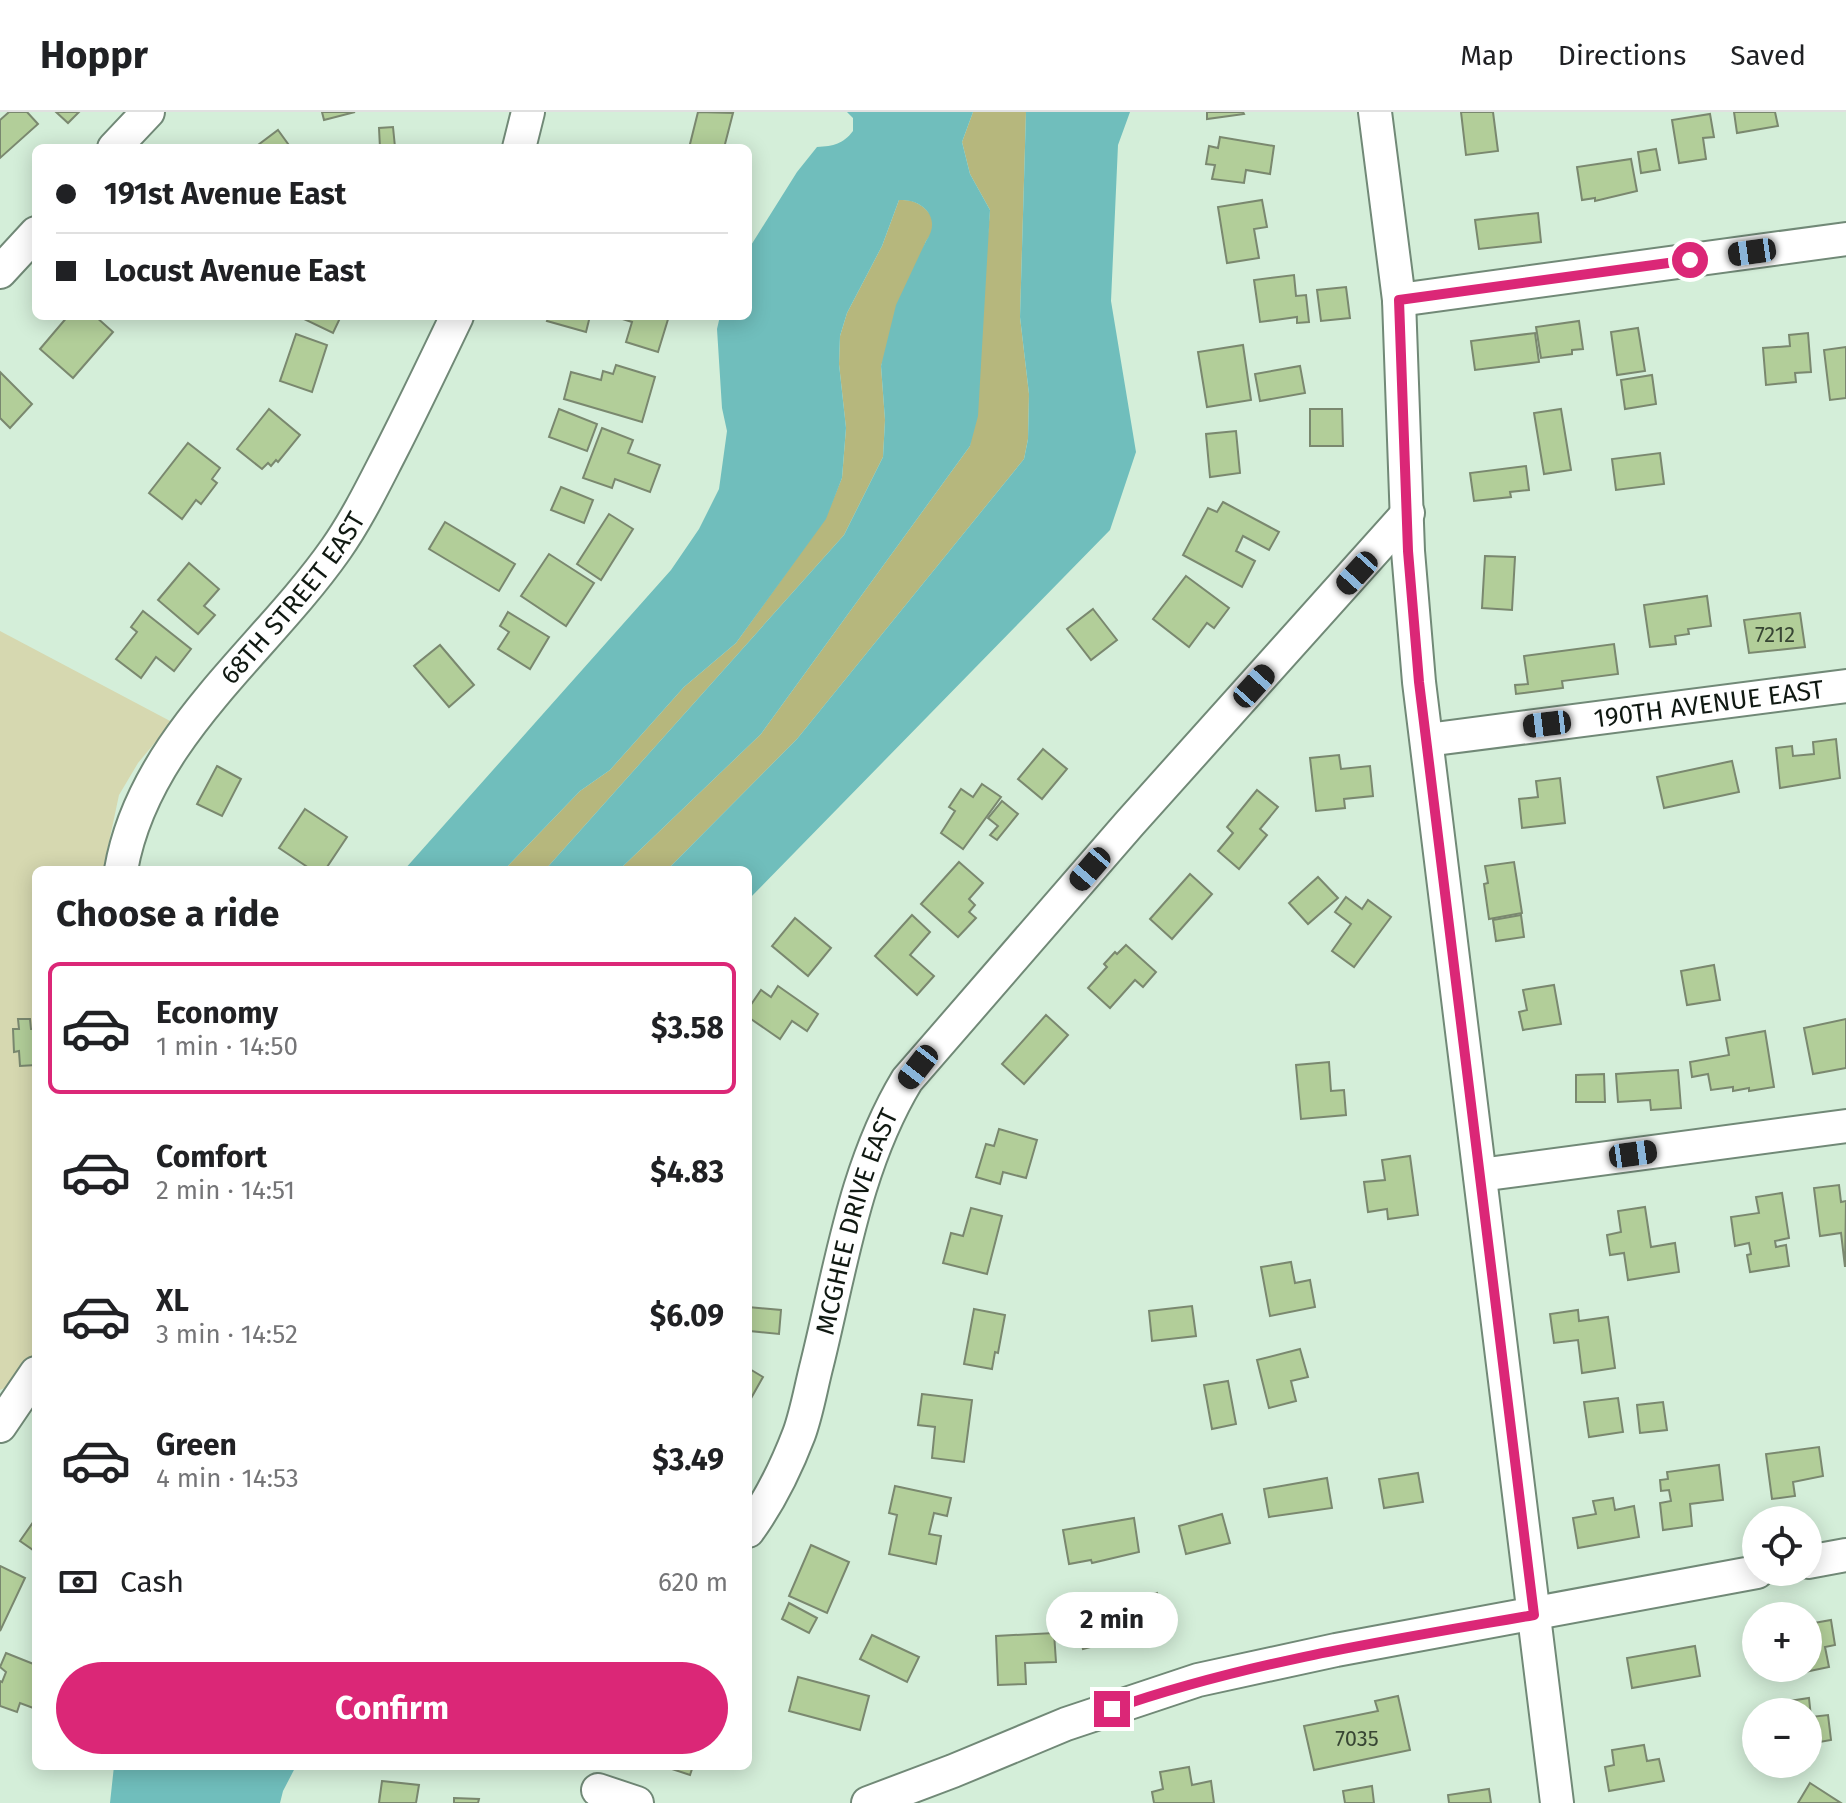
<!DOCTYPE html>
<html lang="en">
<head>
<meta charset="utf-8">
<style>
	:root { --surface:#fff; --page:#f2f2f2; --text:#202124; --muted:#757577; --line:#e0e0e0; --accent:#db2777 }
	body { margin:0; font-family:"Fira Sans",sans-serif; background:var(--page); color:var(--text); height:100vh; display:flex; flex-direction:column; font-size:30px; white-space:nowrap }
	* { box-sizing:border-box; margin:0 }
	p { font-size:26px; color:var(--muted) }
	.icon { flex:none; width:44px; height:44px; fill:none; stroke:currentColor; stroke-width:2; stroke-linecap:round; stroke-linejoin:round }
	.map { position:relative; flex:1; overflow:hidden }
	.details { position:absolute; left:32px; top:754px; width:720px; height:904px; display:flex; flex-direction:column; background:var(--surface); border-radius:12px; box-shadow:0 4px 20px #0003 }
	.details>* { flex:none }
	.top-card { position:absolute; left:32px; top:32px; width:720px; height:176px; border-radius:12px; box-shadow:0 4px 20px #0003; display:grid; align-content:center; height:176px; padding:0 24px; background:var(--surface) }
	.tools { position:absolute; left:1742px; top:1394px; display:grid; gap:16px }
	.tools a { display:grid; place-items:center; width:80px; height:80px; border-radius:50%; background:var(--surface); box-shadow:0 4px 20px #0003; font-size:40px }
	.end { position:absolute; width:36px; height:36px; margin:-18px; border:10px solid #db2777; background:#fff; box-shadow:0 0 0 4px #fff }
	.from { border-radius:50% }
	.bubble { position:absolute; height:56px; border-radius:28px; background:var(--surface); box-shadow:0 4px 20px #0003; font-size:26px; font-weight:700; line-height:56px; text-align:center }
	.car { position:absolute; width:24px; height:48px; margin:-24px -12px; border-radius:10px; box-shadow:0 0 6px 2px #0007; background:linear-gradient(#222 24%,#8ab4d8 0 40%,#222 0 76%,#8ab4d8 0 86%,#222 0) }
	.top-card b { display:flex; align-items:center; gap:28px; height:76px; font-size:30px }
	.top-card b+b { border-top:2px solid var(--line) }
	.top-card i { width:20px; height:20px; background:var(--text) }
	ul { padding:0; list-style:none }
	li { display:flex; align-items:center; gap:24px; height:132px; margin:0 16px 12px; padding:0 8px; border:4px solid transparent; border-radius:12px }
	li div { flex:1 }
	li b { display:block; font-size:30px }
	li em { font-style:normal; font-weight:700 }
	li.current { border-color:var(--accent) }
	li>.icon { width:72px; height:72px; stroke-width:1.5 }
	h2 { padding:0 24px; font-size:36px; line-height:96px }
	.pay { display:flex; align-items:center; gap:20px; height:88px; padding:0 24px; font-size:30px }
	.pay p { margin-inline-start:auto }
	.cta { display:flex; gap:16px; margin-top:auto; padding:16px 24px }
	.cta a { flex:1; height:92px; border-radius:48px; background:var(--accent); color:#fff; font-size:32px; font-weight:700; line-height:92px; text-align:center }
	header { display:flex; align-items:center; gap:48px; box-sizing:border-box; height:112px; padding:0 40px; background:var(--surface); border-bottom:2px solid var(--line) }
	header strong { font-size:38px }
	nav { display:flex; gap:44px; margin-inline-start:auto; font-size:28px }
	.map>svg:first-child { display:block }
</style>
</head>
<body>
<header>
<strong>Hoppr</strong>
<nav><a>Map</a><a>Directions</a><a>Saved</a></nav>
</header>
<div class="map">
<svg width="1846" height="1691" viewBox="0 0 1846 1691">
	<rect width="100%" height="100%" fill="#d4eed9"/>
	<!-- green -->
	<path fill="#d6d8b0" d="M0,519l172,91 -34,41 -19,32 -16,75h-67v484l-20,29 -16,7z"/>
	<!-- forest -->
	<g fill="#b6b77d">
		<path d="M973,0h53l-6,205 9,77 -1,45 -4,20 -227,280 -130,131h-48l142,-136 209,-288 20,-236 -20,-36 -8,-32z"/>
		<path d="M899,88c16,-1 24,5 34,17v15l-7,9 -45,125 4,54 -2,37 -39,78 -299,335h-41l76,-79 30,-21 74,-83 52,-44 89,-124 17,-41 4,-50 -7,-64 1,-28 7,-23 35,-67z"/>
	</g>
	<!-- water -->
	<g fill="#70bebc">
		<path d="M847,0h126l-11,30 8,32 20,36 -12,206 -8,30 -209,288 -142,136h-74l299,-335 39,-78 2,-37 -4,-54 15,-61 30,-64c16,-22 -2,-42 -27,-41l-17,46 -35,67 -7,23 -1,28 7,64 -4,50 -16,41 -90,124 -52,44 -74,83 -30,21 -76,79h-100l267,-300 28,-41 20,-40 8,-58 -5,-23 -5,-79 3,-13h28v-66l49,-78 20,-25c17,-1 26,-3 36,-16v-13z"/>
		<path d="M1026,0h104l-12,33 -7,156 25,151 -26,78 -362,370v-30h-81l130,-131 227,-280 4,-20 1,-45 -9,-77z"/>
		<path d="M114,1654h182l-13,25 -3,12h-170z"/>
	</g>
	<!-- building -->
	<g fill="#b2ce99" stroke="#7a886f" stroke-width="2">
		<path d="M9,0h18l11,12 -38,34v-38z"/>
		<path d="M56,0h23l-11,11z"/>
		<path d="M322,0h33l-31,8z"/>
		<path d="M698,0l35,1 -9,35h-35z"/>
		<path d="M1207,0h36l1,2 -37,5z"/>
		<path d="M1461,0h32l5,39 -32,4z"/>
		<path d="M1734,0h41l3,14 -41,7z"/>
		<path d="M1710,2l4,23 -11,1 3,21 -27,4 -7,-43z"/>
		<path d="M393,15l2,20 -15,1 -1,-20z"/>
		<path d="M278,18l13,18h-37z"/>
		<path d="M1220,25l54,9 -4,28 -24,-4 -2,13 -32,-4 3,-14 -9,-1 3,-18 9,2z"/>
		<path d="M1656,37l4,21 -19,3 -3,-21z"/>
		<path d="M1631,47l6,32 -42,10v-3l-13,2 -5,-33z"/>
		<path d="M1262,88l5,27 -13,2 5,29 -32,5 -9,-56z"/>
		<path d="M1538,101l3,29 -62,7 -4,-29z"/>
		<path d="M1294,163l2,21 10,-1 3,27 -12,1v-6l-37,5 -6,-42z"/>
		<path d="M1346,175l4,31 -29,3 -4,-31z"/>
		<path d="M68,204h27l18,16 -40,46 -33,-29z"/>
		<path d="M305,204h36l-8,17 -29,-14z"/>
		<path d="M549,204h41l-4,16 -39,-11z"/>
		<path d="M613,204h56l-11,36 -32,-10 6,-20z"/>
		<path d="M1579,209l4,28 -11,1v4l-31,4 -5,-31z"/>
		<path d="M1638,216l7,43 -28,4 -6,-43z"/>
		<path d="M1535,221l4,29 -64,8 -4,-29z"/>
		<path d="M1808,221l3,39 -16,1 1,9 -30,3 -3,-37 27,-2 -1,-11z"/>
		<path d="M296,222l31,11 -15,47 -32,-11z"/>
		<path d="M1243,233l8,55 -44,7 -9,-55z"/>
		<path d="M1846,235v51l-16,2 -6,-50z"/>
		<path d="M616,253l39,12 -13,45 -78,-23 7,-27 30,8 2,-9 10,3z"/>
		<path d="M1300,254l5,27 -45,8 -5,-27z"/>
		<path d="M0,260l32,32 -22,24 -10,-10z"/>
		<path d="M1652,263l4,29 -31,5 -4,-29z"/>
		<path d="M269,297l31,26 -22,27 -2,-2 -5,6 -3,-3 -6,6 -25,-20z"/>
		<path d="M559,297l38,15 -10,27 -38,-14z"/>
		<path d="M1310,297h32l1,37h-33z"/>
		<path d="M1561,297l10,61 -27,4 -10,-61z"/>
		<path d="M602,316l31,12 -5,13 32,12 -10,27 -35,-13 -3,9 -29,-10z"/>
		<path d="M1236,319l4,42 -30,4 -4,-43z"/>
		<path d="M188,331l32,25 -8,11 5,4 -16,21 -5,-4 -14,19 -33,-26z"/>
		<path d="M1660,341l4,31 -48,6 -4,-31z"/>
		<path d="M1526,354l3,24 -19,2 1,5 -37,4 -4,-28z"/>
		<path d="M561,375l32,13 -9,23 -33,-13z"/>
		<path d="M1223,390l56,30 -10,18 -26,-14 -7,15 19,10 -13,26 -59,-32 25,-47 9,4z"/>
		<path d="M609,402l24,15 -32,51 -24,-16z"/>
		<path d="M445,410l70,42 -16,27 -70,-42z"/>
		<path d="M549,442l45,29 -28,43 -45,-30z"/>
		<path d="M1485,444l30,1 -3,53 -30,-2z"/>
		<path d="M189,451l30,26 -15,17 11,9 -17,19 -40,-34z"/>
		<path d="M1186,464l43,32 -15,20 -7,-5 -18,24 -36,-28z"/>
		<path d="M1707,484l4,30 -23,3 1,5 -14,2 1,8 -26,3 -6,-42z"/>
		<path d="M1093,497l24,31 -26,20 -24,-31z"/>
		<path d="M143,499l48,38 -17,22 -18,-14 -15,21 -25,-19 21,-27 -6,-5z"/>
		<path d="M508,500l41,25 -19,32 -32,-20 11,-17 -9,-6z"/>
		<path d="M1800,501l5,34 -56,6 -5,-33z"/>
		<path d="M1614,532l4,30 -56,7 1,7 -47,6 -1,-9 13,-1 -4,-28z"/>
		<path d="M440,533l34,40 -25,22 -35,-41z"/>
		<path d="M1836,627l4,39 -60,10 -4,-40 16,-2 1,10 21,-2 -1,-12z"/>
		<path d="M1043,637l24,20 -25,30 -24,-20z"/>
		<path d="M1339,643l2,14 29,-3 3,30 -29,3 1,9 -29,3 -6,-53z"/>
		<path d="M1732,649l7,31 -75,16 -7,-31z"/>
		<path d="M217,654l24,13 -19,37 -25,-12z"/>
		<path d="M1560,666l5,45 -43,5 -3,-29 19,-2 -2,-16z"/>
		<path d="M982,672l19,13 -38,52 -22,-16 14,-22 -6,-4 12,-18 12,8z"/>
		<path d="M1257,678l21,17 -18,22 7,6 -28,34 -21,-18 15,-18 -6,-6z"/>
		<path d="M1002,689l16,13 -21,26 -7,-5 8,-9 -10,-8z"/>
		<path d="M305,697l42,28 -22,33h-13l-33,-22z"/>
		<path d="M959,750l24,21 -14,16 6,6 -6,7 7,6 -18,19 -37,-33z"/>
		<path d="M1514,750l8,51 -33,6 -5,-35 4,-1 -3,-17z"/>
		<path d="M1190,762l22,20 -40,45 -22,-20z"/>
		<path d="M1318,765l20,21 -30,26 -19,-21z"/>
		<path d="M1346,785l16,12 6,-9 23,17 -37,50 -22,-16 19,-27 -16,-12z"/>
		<path d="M912,803l18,17 -20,23 24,21 -17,19 -42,-39z"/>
		<path d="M1521,803l3,22 -28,4 -3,-21z"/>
		<path d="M795,806l36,30 -23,28 -36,-30z"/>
		<path d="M1126,833l30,27 -13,15 -8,-7 -25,28 -22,-20 19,-21 -3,-3 11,-12 2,2z"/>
		<path d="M1714,853l6,35 -33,5 -6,-34z"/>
		<path d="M1554,873l7,39 -38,6 -4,-18 8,-2 -4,-20z"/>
		<path d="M778,874l40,28 -11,17 -15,-10 -12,18 -32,-22v-8l13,-19 10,7z"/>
		<path d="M1046,903l22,20 -44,49 -22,-20z"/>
		<path d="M18,907h12l1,10h5v36l-16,1 -1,-15 -5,1 -1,-23h6z"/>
		<path d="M1846,907v49l-33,6 -9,-46z"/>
		<path d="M1765,919l9,56 -25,4v-3l-16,3v-4l-22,3 -3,-16 -16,3 -2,-15 39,-7 -3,-17z"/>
		<path d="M1329,950l2,29 13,-1 2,25 -45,4 -5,-54z"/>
		<path d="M1678,958l3,38 -30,2 -1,-10 -32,2 -2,-28z"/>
		<path d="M1604,962l1,28h-29v-27z"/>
		<path d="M999,1017l38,11 -11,38 -23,-6 -3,12 -24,-7 10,-33 8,2z"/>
		<path d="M1410,1044l8,59 -30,4 -1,-10 -19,3 -4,-30 21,-2 -3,-20z"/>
		<path d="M1839,1073l2,17 5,-1 -1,66 -4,-34 -21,3 -6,-48z"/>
		<path d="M1782,1081l7,45 -14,3 1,6 10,-2 3,21 -39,6 -3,-17 4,-1 -2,-11 -14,3 -4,-29 28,-4 -3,-16z"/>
		<path d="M1645,1095l6,40 24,-4 4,29 -51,8 -4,-27 -14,2 -3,-20 14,-3 -3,-21z"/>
		<path d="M971,1096l31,8 -15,58 -44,-11 8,-30 12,3z"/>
		<path d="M1291,1150l4,21 15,-3 5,27 -45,9 -9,-49z"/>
		<path d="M1192,1194l4,30 -44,5 -3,-30z"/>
		<path d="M748,1195l33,3 -2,24 -29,-3z"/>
		<path d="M974,1197l31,6 -7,38 -3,-1 -3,17 -28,-5z"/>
		<path d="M1578,1198l1,11 29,-4 7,51 -33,5 -4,-33 -24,3 -4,-29z"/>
		<path d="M1300,1237l8,28 -17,4 5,20 -27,7 -12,-48z"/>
		<path d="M748,1256l15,9 -13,23 -2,-2z"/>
		<path d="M1228,1269l8,43 -24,5 -8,-44z"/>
		<path d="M922,1282l50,6 -8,62 -32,-4 3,-31 -17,-2z"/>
		<path d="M1618,1286l5,34 -34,5 -5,-35z"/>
		<path d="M1663,1290l4,28 -27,3 -3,-28z"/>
		<path d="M1819,1335l4,29 -30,6 2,14 -23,3 -6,-45z"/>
		<path d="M1719,1353l4,35 -33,4 2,22 -29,4 -3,-27 11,-2 -2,-11 -8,1 -1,-11 8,-1 -1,-7z"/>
		<path d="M1418,1361l5,29 -39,6 -5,-29z"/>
		<path d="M1327,1366l5,30 -63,9 -5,-28z"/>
		<path d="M895,1374l56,12 -4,18 -13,-3 -5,21 12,2 -5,28 -47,-10 8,-39 -8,-2z"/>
		<path d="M1613,1386l2,12 19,-4 5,31 -61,11 -5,-30 23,-4 -3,-13z"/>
		<path d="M1222,1402l8,29 -44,11 -7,-28z"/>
		<path d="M36,1406v34l-16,-11z"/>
		<path d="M1134,1406l5,34 -47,11 -1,-3 -22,4 -6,-34z"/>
		<path d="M811,1433l38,17 -22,51 -38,-17z"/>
		<path d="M0,1454l25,12 -25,53z"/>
		<path d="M1157,1481l9,33 -57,16 -5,-20 39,-11 -3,-13z"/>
		<path d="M789,1491l28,15 -8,15 -27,-14z"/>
		<path d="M1102,1507l7,23 -26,7 -6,-23z"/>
		<path d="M1831,1508l4,25 -10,2 4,20 -29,6 -1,-5h9v-44z"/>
		<path d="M1054,1521l2,29 -31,1 1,21 -28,1 -2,-49z"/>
		<path d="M872,1523l47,22 -12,25 -47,-23z"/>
		<path d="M1695,1534l5,30 -68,12 -5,-30z"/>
		<path d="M6,1541l30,12v44l-16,-6 -3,9 -17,-6v-25l2,1 4,-10 -6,-5z"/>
		<path d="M798,1565l71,19 -9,34 -71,-19z"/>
		<path d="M1398,1584l12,54 -96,20 -10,-44 74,-15 -3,-10z"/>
		<path d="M1809,1586l2,19 17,-2 3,25 -23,4v-32h-31l-1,-9z"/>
		<path d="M1644,1633l3,16 12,-2 5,22 -55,10 -4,-24 9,-2 -2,-15z"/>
		<path d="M663,1654h30l-3,9z"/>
		<path d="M1189,1655l3,18 19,-4 3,22h-60l-2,-11 11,-3 -3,-17z"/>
		<path d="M382,1669l37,4 -3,18h-37z"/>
		<path d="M1810,1671l31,20h-43z"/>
		<path d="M1372,1674l2,17h-29l-2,-12z"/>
		<path d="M1489,1677l2,14h-42l-1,-8z"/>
		<path d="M454,1686l25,1 -1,4h-24z"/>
	</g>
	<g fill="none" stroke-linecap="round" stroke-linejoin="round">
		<defs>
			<g id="minor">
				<path d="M1375,0l24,188 9,251 11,131 138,1121"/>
				<path d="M114,36l34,-36"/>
				<path d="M519,36l9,-36"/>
				<path d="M0,160l36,-39"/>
				<path d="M1399,188l447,-61"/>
				<path id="s1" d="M1427,628l419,-54"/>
				<path id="s2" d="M121,758c23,-132 142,-217 215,-321 21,-30 37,-63 54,-96 23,-45 45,-91 67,-137"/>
				<path d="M1480,1063l366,-49"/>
				<path d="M0,1314l36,-53"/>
				<path id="s3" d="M748,1419c21,-29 38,-63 51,-97 8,-22 12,-47 18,-70 24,-97 38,-198 90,-284l223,-257 278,-310"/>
				<path d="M1808,1450l38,-7"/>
				<path d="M598,1678l39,13"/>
				<path d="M868,1691l85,-32 113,-47 132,-44 138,-30 421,-78"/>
			</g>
		</defs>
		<!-- minor casing -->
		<use href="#minor" stroke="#718977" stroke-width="36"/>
		<!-- minor -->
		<use href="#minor" stroke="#fff" stroke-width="32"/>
	</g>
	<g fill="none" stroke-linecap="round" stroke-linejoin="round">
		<!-- route -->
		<path stroke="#db2777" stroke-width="10" d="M1112,1597c138,-48 279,-69 422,-94l-115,-933 -11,-131 -9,-251 291,-40"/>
	</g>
	<g text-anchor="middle" stroke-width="6" stroke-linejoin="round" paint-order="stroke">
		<!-- number labels -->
		<g font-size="22" fill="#384634">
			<text x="1775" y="530">7212</text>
			<text x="1357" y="1634">7035</text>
		</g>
		<!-- street labels -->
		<g font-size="26" fill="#101912" stroke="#e1fbe6">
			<text dy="9" stroke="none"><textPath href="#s2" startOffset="326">68TH STREET EAST</textPath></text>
			<text dy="9" stroke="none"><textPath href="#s1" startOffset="284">190TH AVENUE EAST</textPath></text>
			<text dy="9" stroke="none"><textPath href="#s3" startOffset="330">MCGHEE DRIVE EAST</textPath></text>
		</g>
	</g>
</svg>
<div class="tools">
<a><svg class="icon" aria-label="locate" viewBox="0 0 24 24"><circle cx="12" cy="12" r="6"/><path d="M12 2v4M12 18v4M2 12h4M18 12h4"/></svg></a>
<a>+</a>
<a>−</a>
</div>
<i class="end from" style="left:1690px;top:148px"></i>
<i class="end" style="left:1112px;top:1597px"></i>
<div class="bubble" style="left:1046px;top:1480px;width:132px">2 min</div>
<i class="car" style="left:1752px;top:140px;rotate:262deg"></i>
<i class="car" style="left:1357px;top:461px;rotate:222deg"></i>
<i class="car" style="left:1254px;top:574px;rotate:42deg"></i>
<i class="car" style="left:1547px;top:612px;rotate:263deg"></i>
<i class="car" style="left:1090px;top:757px;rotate:221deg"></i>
<i class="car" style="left:918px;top:955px;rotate:218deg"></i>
<i class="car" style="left:1633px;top:1042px;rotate:82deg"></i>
<div class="top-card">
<b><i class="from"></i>191st Avenue East</b>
<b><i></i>Locust Avenue East</b>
</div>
<section class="details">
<h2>Choose a ride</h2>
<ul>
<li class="current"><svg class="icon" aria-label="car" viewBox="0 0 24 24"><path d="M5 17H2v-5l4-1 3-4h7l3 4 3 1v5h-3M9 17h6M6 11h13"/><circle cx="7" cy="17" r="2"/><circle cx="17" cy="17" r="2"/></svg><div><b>Economy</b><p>1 min · 14:50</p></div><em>$3.58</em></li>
<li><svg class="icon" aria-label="car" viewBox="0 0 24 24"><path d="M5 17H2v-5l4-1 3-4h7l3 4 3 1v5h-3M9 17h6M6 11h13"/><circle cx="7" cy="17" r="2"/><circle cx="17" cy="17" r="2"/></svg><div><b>Comfort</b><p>2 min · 14:51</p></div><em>$4.83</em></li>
<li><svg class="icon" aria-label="car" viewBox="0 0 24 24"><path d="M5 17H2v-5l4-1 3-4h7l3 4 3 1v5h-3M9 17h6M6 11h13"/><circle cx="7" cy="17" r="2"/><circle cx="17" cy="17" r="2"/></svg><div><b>XL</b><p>3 min · 14:52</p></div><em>$6.09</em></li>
<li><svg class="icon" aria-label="car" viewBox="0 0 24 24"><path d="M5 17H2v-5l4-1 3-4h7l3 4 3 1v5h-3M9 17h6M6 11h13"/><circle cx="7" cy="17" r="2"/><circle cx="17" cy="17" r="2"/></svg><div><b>Green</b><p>4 min · 14:53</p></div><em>$3.49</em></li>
</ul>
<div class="pay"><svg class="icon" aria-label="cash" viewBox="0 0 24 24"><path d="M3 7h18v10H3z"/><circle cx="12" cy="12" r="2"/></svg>Cash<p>620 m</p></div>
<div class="cta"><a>Confirm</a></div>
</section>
</div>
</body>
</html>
